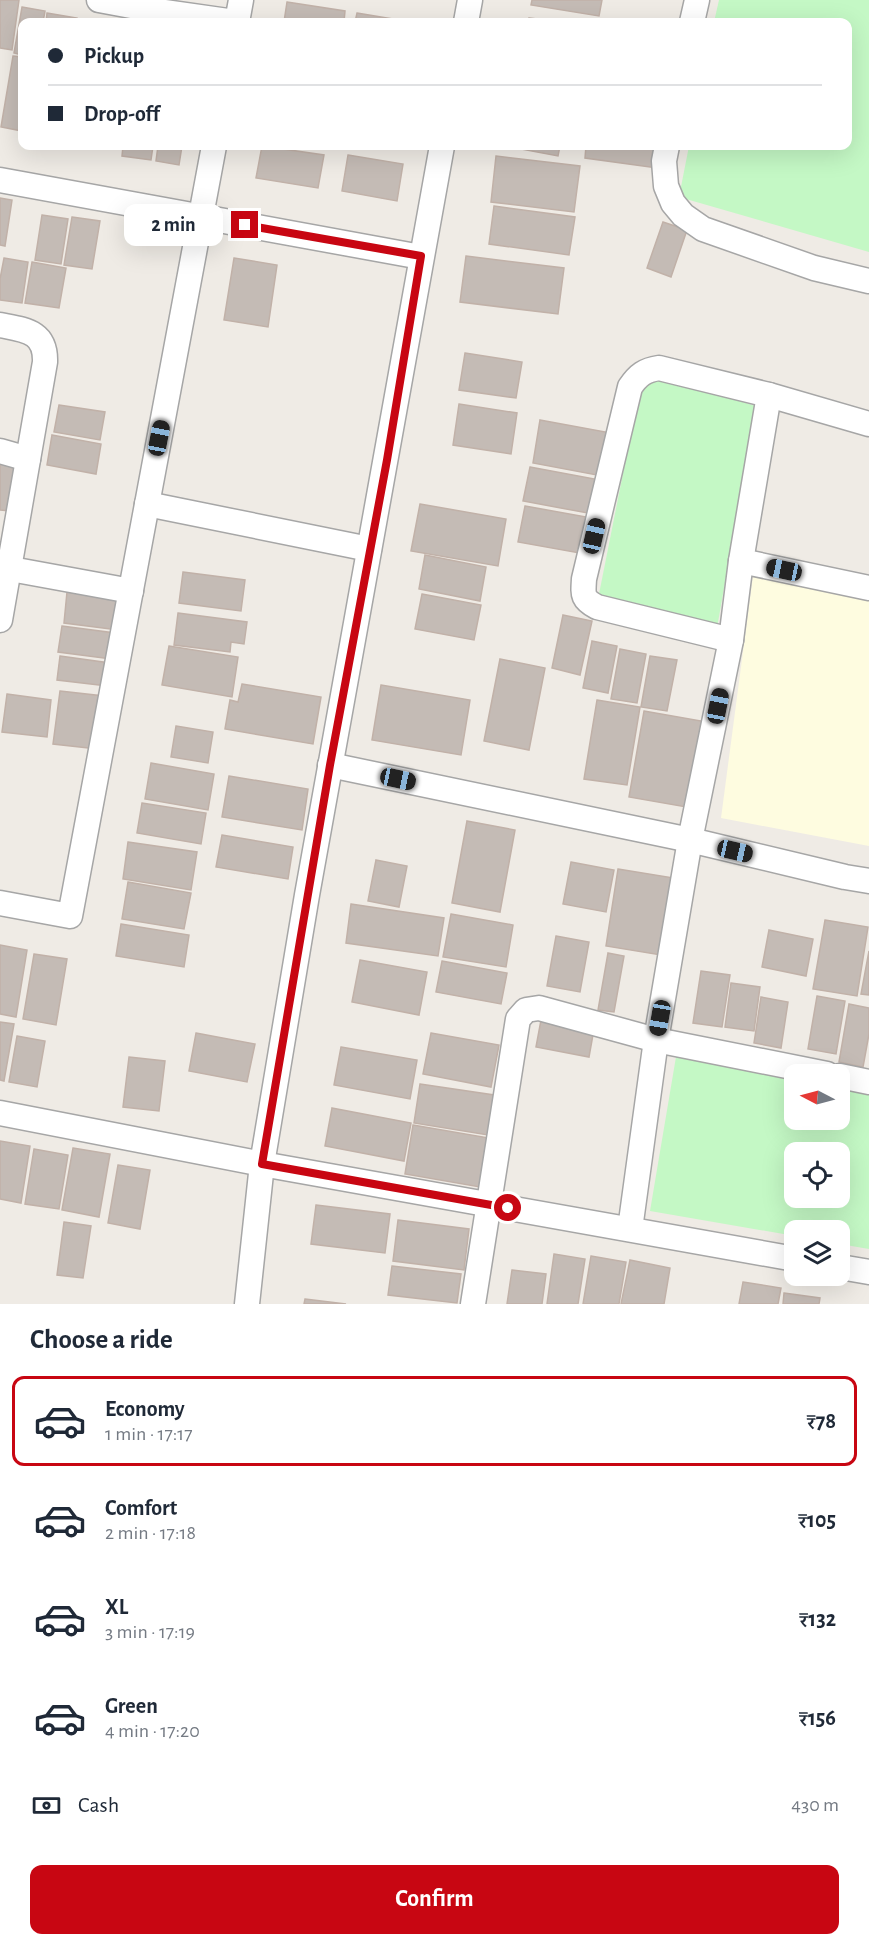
<!DOCTYPE html>
<html lang="en">
<head>
<meta charset="utf-8">
<style>
	:root { --surface:#fff; --page:#f6f6f7; --text:#1f2937; --muted:#747a83; --line:#e0e1e3; --accent:#c80612 }
	body { margin:0; font-family:"Alegreya Sans",sans-serif; background:var(--page); color:var(--text); height:100vh; display:flex; flex-direction:column; font-size:22px; white-space:nowrap }
	* { box-sizing:border-box; margin:0 }
	p { font-size:20px; color:var(--muted) }
	.icon { flex:none; width:33px; height:33px; fill:none; stroke:currentColor; stroke-width:2; stroke-linecap:round; stroke-linejoin:round }
	.map { position:relative; height:1304px; overflow:hidden }
	.side { display:flex; flex-direction:column; background:var(--surface); flex:1 }
	.side>* { flex:none }
	.hud { position:absolute; left:18px; top:18px; width:834px; height:132px; border-radius:12px; box-shadow:0 6px 24px #0002; display:grid; align-content:center; height:132px; padding:0 30px; background:var(--surface) }
	.needle { width:39px; rotate:276deg }
	.controls { position:absolute; left:784px; top:1064px; display:grid; gap:12px }
	.controls a { display:grid; place-items:center; width:66px; height:66px; border-radius:12px; background:var(--surface); box-shadow:0 6px 24px #0002; font-size:30px }
	.end { position:absolute; width:27px; height:27px; margin:-14px; border:8px solid #c80612; background:#fff; box-shadow:0 0 0 3px #fff }
	.from { border-radius:50% }
	.bubble { position:absolute; height:42px; border-radius:12px; background:var(--surface); box-shadow:0 6px 24px #0002; font-size:20px; font-weight:600; line-height:42px; text-align:center }
	.car { position:absolute; width:18px; height:36px; margin:-18px -9px; border-radius:8px; box-shadow:0 0 4px 2px #0007; background:linear-gradient(#222 24%,#8ab4d8 0 40%,#222 0 76%,#8ab4d8 0 86%,#222 0) }
	.hud b { display:flex; align-items:center; gap:21px; height:57px; font-size:22px }
	.hud b+b { border-top:2px solid var(--line) }
	.hud i { width:15px; height:15px; background:var(--text) }
	ul { padding:0; list-style:none }
	li { display:flex; align-items:center; gap:18px; height:90px; margin:0 12px 9px; padding:0 18px; border:3px solid transparent; border-radius:12px }
	li div { flex:1 }
	li b { display:block; font-size:22px }
	li em { font-style:normal; font-weight:600 }
	li.on { border-color:var(--accent) }
	li>.icon { width:54px; height:54px; stroke-width:1.5 }
	h2 { padding:0 30px; font-size:27px; line-height:72px }
	.pay { display:flex; align-items:center; gap:15px; height:66px; padding:0 30px; font-size:22px }
	.pay p { margin-inline-start:auto }
	.button { display:flex; gap:12px; margin-top:auto; padding:12px 30px }
	.button a { flex:1; height:69px; border-radius:12px; background:var(--accent); color:#fff; font-size:24px; font-weight:600; line-height:69px; text-align:center }
	.map>svg:first-child { display:block }
</style>
</head>
<body>
<div class="map">
<svg width="869" height="1304" viewBox="0 0 869 1304">
	<rect width="100%" height="100%" fill="#efebe5"/>
	<!-- education -->
	<path fill="#fefce0" d="M755,561l114,25v260l-148,-28z"/>
	<!-- park -->
	<g fill="#c4f8c5" fill-rule="evenodd">
		<path d="M719,0h150v252l-190,-55 10,-51h159v-124h-134z"/>
		<path d="M643,373l113,33 -39,222 -118,-34z"/>
		<path d="M678,1045l117,29v45h45v-43l29,6v167l-29,-5v-14h-45v6l-145,-25zM795,1152h45v45h-45z"/>
	</g>
	<!-- building -->
	<g fill="#c4bbb5" stroke="#c1b1a8" stroke-width="1.5">
		<path d="M0,0h19l-7,50 -12,-2z"/>
		<path d="M532,0h70l-3,16 -68,-11z"/>
		<path d="M287,2l58,9 -1,11h-60z"/>
		<path d="M22,7l23,4 -2,11h-21v33l-8,-2z"/>
		<path d="M47,13l30,5 -1,4h-30z"/>
		<path d="M357,13l54,9h-56z"/>
		<path d="M529,18l34,4h-34z"/>
		<path d="M13,56l9,1v74l-21,-4z"/>
		<path d="M123,146h30l-2,14 -29,-4z"/>
		<path d="M158,146h24l-3,19 -23,-4z"/>
		<path d="M262,146l62,9 -6,33 -62,-10z"/>
		<path d="M510,146h50l-2,10 -48,-9z"/>
		<path d="M586,146h74l-3,22 -72,-10z"/>
		<path d="M348,155l55,9 -6,37 -55,-10z"/>
		<path d="M496,156l84,10 -6,46 -83,-10z"/>
		<path d="M0,198l12,2 -7,46 -5,-1z"/>
		<path d="M494,206l81,11 -6,38 -80,-11z"/>
		<path d="M42,215l26,4 -7,45 -26,-4z"/>
		<path d="M72,217l28,4 -8,48 -28,-4z"/>
		<path d="M663,222l24,8 -16,47 -24,-9z"/>
		<path d="M466,256l98,12 -6,46 -98,-12z"/>
		<path d="M4,258l24,4 -6,41 -22,-3v-21z"/>
		<path d="M234,258l43,7 -9,62 -44,-7z"/>
		<path d="M32,262l34,6 -7,40 -34,-5z"/>
		<path d="M465,353l57,9 -6,36 -57,-8z"/>
		<path d="M459,404l58,9 -6,41 -58,-9z"/>
		<path d="M59,405l46,7 -5,28 -46,-8z"/>
		<path d="M540,420l71,13 -9,43 -69,-13z"/>
		<path d="M52,435l49,9 -5,30 -49,-9z"/>
		<path d="M0,460l16,2 -6,49 -10,-1z"/>
		<path d="M530,467l70,13 -7,34 -70,-13z"/>
		<path d="M420,504l86,15 -8,47 -87,-15z"/>
		<path d="M525,506l67,12 -7,36 -67,-12z"/>
		<path d="M425,555l61,12 -6,34 -61,-12z"/>
		<path d="M183,572l62,8 -4,31 -62,-8z"/>
		<path d="M67,592l55,7 -4,31 -54,-7z"/>
		<path d="M422,594l59,11 -7,35 -59,-11z"/>
		<path d="M178,613l69,9 -3,22 -13,-2 -1,10 -56,-7z"/>
		<path d="M563,615l29,6 -12,54 -28,-7z"/>
		<path d="M62,626l53,7 -4,26 -53,-7z"/>
		<path d="M592,641l25,5 -9,47 -25,-5z"/>
		<path d="M169,646l69,11 -6,40 -70,-12z"/>
		<path d="M620,649l26,5 -9,49 -26,-4z"/>
		<path d="M60,656l50,7 -3,23 -50,-6z"/>
		<path d="M650,656l27,4 -10,51 -26,-4z"/>
		<path d="M500,659l45,9 -16,82 -45,-9z"/>
		<path d="M242,684l79,13 -8,47 -88,-15 5,-29 8,2z"/>
		<path d="M381,685l89,15 -9,55 -89,-15z"/>
		<path d="M60,691l44,5 -7,53 -44,-5z"/>
		<path d="M7,694l44,6 -4,37 -45,-5z"/>
		<path d="M597,700l43,7 -13,78 -43,-6z"/>
		<path d="M644,711l63,11 -15,86 -63,-11z"/>
		<path d="M176,726l37,6 -5,31 -37,-6z"/>
		<path d="M151,763l63,11 -6,36 -63,-11z"/>
		<path d="M229,776l79,13 -6,41 -80,-13z"/>
		<path d="M142,803l64,10 -5,31 -64,-11z"/>
		<path d="M467,821l48,9 -15,82 -48,-9z"/>
		<path d="M222,835l71,12 -5,32 -72,-12z"/>
		<path d="M128,842l69,10 -6,38 -68,-11z"/>
		<path d="M376,860l31,6 -8,41 -31,-6z"/>
		<path d="M571,862l43,8 -8,42 -43,-8z"/>
		<path d="M618,869l62,10 -13,77 -61,-10z"/>
		<path d="M128,882l63,11 -7,36 -62,-10z"/>
		<path d="M351,904l93,14 -6,38 -92,-13z"/>
		<path d="M451,914l62,11 -7,42 -63,-10z"/>
		<path d="M825,920l43,7 -11,69 -44,-7z"/>
		<path d="M121,924l68,11 -5,32 -68,-11z"/>
		<path d="M769,930l44,9 -7,37 -44,-9z"/>
		<path d="M556,936l33,6 -9,50 -33,-6z"/>
		<path d="M0,945l27,5 -11,67 -16,-3z"/>
		<path d="M869,951v44l-8,-1z"/>
		<path d="M608,953l16,3 -10,56 -16,-2z"/>
		<path d="M34,954l33,5 -11,66 -33,-6z"/>
		<path d="M360,960l67,12 -8,43 -67,-13z"/>
		<path d="M442,961l65,12 -6,31 -65,-12z"/>
		<path d="M701,971l29,4 -8,52 -29,-4z"/>
		<path d="M731,983l29,4 -6,44 -29,-4z"/>
		<path d="M817,996l28,5 -9,53 -28,-5z"/>
		<path d="M761,997l27,5 -7,46 -27,-5z"/>
		<path d="M849,1004l20,4v26l-6,33 -24,-5z"/>
		<path d="M541,1020l53,9 -5,28 -53,-10z"/>
		<path d="M0,1022l14,2 -10,57 -4,-1z"/>
		<path d="M196,1033l59,11 -8,38 -58,-11z"/>
		<path d="M431,1033l68,12 -8,42 -68,-13z"/>
		<path d="M17,1036l28,5 -8,46 -28,-5z"/>
		<path d="M341,1047l76,13 -7,39 -76,-14z"/>
		<path d="M129,1057l36,4 -6,50 -36,-4z"/>
		<path d="M420,1084l74,11 -6,40 -74,-12z"/>
		<path d="M332,1108l79,15 -7,38 -79,-15z"/>
		<path d="M413,1125l76,13 -9,49 -75,-13z"/>
		<path d="M0,1141l30,5 -9,57 -21,-4z"/>
		<path d="M73,1148l37,6 -11,63 -37,-7z"/>
		<path d="M34,1149l34,6 -9,54 -34,-5z"/>
		<path d="M118,1165l32,5 -10,59 -32,-6z"/>
		<path d="M316,1205l74,9 -5,39 -74,-9z"/>
		<path d="M398,1220l71,9 -5,41 -71,-9z"/>
		<path d="M64,1222l27,4 -8,52 -26,-3z"/>
		<path d="M554,1254l31,5 -7,45h-31z"/>
		<path d="M591,1256l35,6 -7,42h-36z"/>
		<path d="M630,1260l40,8 -6,36h-43z"/>
		<path d="M392,1266l69,8 -4,29 -69,-8z"/>
		<path d="M512,1270l34,4 -4,30h-35z"/>
		<path d="M743,1282l38,6 -3,16h-39z"/>
		<path d="M784,1293l36,5 -1,6h-36z"/>
		<path d="M305,1299l41,5h-42z"/>
	</g>
	<g fill="none" stroke-linecap="round" stroke-linejoin="round">
		<defs>
			<g id="minor">
				<path d="M99,0l59,11 77,11"/>
				<path d="M237,22l4,-22"/>
				<path d="M466,22l4,-22"/>
				<path d="M692,22l5,-22"/>
				<path d="M667,146l-3,15 2,25 7,17 10,12 20,14 111,39 55,13"/>
				<path d="M0,180l421,77"/>
				<path d="M0,325c25,5 46,6 45,37l-45,258"/>
				<path d="M0,451l28,8"/>
				<path d="M147,504l222,45"/>
				<path d="M741,561l128,27"/>
				<path d="M0,567l131,24"/>
				<path d="M731,640l-134,-33c-15,-8 -14,-12 -13,-28l46,-192c8,-12 15,-17 29,-19l110,27 100,29"/>
				<path d="M330,765l360,75 155,37 24,4"/>
				<path d="M0,903l70,13 144,-770"/>
				<path d="M840,1076l29,6"/>
				<path d="M0,1113l262,51 533,95"/>
				<path d="M630,1229l26,-189 34,-200 41,-200 10,-79 28,-166"/>
				<path d="M840,1267l29,5"/>
				<path d="M247,1304l15,-140 45,-269 135,-749"/>
				<path d="M473,1304l45,-285 8,-9 13,-2 117,32 171,34"/>
			</g>
		</defs>
		<!-- minor casing -->
		<use href="#minor" stroke="#a6a6a6" stroke-width="27"/>
		<!-- minor -->
		<use href="#minor" stroke="#fff" stroke-width="24"/>
	</g>
	<g fill="none" stroke-linecap="round" stroke-linejoin="round">
		<!-- route -->
		<path stroke="#c80612" stroke-width="8" d="M245,225l176,31 -34,204 -57,305 -68,399 246,44"/>
	</g>
</svg>
<div class="controls">
<a><svg class="needle" viewBox="-14 -14 28 28"><path d="M0-13l5 13h-10z" fill="#e53935"/><path d="M0 13l5-13h-10z" fill="#747a83"/></svg></a>
<a><svg class="icon" aria-label="locate" viewBox="0 0 24 24"><circle cx="12" cy="12" r="6"/><path d="M12 2v4M12 18v4M2 12h4M18 12h4"/></svg></a>
<a><svg class="icon" aria-label="layers" viewBox="0 0 24 24"><path d="M12 4l9 5-9 5-9-5zM3 14l9 5 9-5"/></svg></a>
</div>
<i class="end from" style="left:508px;top:1208px"></i>
<i class="end" style="left:245px;top:225px"></i>
<div class="bubble" style="left:124px;top:204px;width:99px">2 min</div>
<i class="car" style="left:159px;top:438px;rotate:11deg"></i>
<i class="car" style="left:594px;top:536px;rotate:13deg"></i>
<i class="car" style="left:784px;top:570px;rotate:282deg"></i>
<i class="car" style="left:718px;top:706px;rotate:11deg"></i>
<i class="car" style="left:398px;top:779px;rotate:102deg"></i>
<i class="car" style="left:735px;top:851px;rotate:103deg"></i>
<i class="car" style="left:660px;top:1018px;rotate:190deg"></i>
<div class="hud">
<b><i class="from"></i>Pickup</b>
<b><i></i>Drop-off</b>
</div>
</div>
<section class="side">
<h2>Choose a ride</h2>
<ul>
<li class="on"><svg class="icon" aria-label="car" viewBox="0 0 24 24"><path d="M5 17H2v-5l4-1 3-4h7l3 4 3 1v5h-3M9 17h6M6 11h13"/><circle cx="7" cy="17" r="2"/><circle cx="17" cy="17" r="2"/></svg><div><b>Economy</b><p>1 min · 17:17</p></div><em>₹78</em></li>
<li><svg class="icon" aria-label="car" viewBox="0 0 24 24"><path d="M5 17H2v-5l4-1 3-4h7l3 4 3 1v5h-3M9 17h6M6 11h13"/><circle cx="7" cy="17" r="2"/><circle cx="17" cy="17" r="2"/></svg><div><b>Comfort</b><p>2 min · 17:18</p></div><em>₹105</em></li>
<li><svg class="icon" aria-label="car" viewBox="0 0 24 24"><path d="M5 17H2v-5l4-1 3-4h7l3 4 3 1v5h-3M9 17h6M6 11h13"/><circle cx="7" cy="17" r="2"/><circle cx="17" cy="17" r="2"/></svg><div><b>XL</b><p>3 min · 17:19</p></div><em>₹132</em></li>
<li><svg class="icon" aria-label="car" viewBox="0 0 24 24"><path d="M5 17H2v-5l4-1 3-4h7l3 4 3 1v5h-3M9 17h6M6 11h13"/><circle cx="7" cy="17" r="2"/><circle cx="17" cy="17" r="2"/></svg><div><b>Green</b><p>4 min · 17:20</p></div><em>₹156</em></li>
</ul>
<div class="pay"><svg class="icon" aria-label="cash" viewBox="0 0 24 24"><path d="M3 7h18v10H3z"/><circle cx="12" cy="12" r="2"/></svg>Cash<p>430 m</p></div>
<div class="button"><a>Confirm</a></div>
</section>
</body>
</html>
